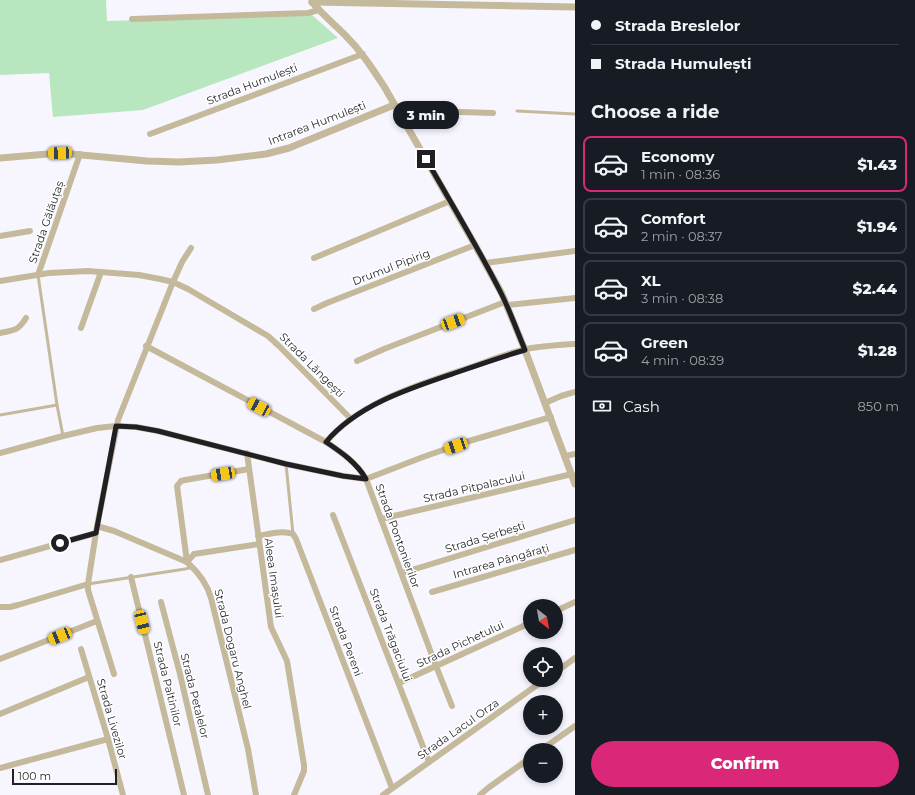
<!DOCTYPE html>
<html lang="en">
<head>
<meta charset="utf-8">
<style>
	:root { --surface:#171b24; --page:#242831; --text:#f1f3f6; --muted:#9ea1a6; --line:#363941; --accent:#db2777 }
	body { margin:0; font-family:Montserrat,sans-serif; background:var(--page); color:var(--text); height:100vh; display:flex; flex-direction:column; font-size:15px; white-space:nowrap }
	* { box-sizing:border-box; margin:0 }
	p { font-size:13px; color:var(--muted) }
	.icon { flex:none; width:22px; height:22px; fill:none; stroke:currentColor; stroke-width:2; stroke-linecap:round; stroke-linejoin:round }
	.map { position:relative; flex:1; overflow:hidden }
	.side { display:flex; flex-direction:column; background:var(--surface); width:340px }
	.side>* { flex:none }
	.banner { display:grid; align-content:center; height:88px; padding:0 16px; background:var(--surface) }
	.needle { width:26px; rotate:149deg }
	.fabs { position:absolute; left:523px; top:599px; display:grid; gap:8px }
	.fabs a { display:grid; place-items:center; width:40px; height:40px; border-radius:50%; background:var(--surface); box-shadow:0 2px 6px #0003; font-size:20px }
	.scale { position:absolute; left:12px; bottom:10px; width:105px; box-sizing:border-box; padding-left:4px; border:2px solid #201f23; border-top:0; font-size:11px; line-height:14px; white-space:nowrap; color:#201f23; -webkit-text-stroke:3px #fff; paint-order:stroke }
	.end { position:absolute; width:18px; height:18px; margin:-9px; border:5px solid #201f23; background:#fff; box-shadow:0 0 0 2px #fff }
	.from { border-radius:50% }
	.bubble { position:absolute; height:28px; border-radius:14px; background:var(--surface); box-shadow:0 2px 6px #0003; font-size:13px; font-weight:800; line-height:28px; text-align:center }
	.car { position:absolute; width:12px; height:24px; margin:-12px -6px; border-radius:5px; box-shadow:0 0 3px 1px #0007; background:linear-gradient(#f5c518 24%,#345 0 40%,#f5c518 0 76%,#345 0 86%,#f5c518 0) }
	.banner b { display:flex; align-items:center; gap:14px; height:38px; font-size:15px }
	.banner b+b { border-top:1px solid var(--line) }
	.banner i { width:10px; height:10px; background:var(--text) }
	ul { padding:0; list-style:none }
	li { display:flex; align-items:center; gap:12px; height:56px; margin:0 8px 6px; padding:0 8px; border:2px solid var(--line); border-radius:8px }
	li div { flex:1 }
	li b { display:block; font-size:15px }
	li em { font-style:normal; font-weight:800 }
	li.on { border-color:var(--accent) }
	li>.icon { width:36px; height:36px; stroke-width:1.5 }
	h2 { padding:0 16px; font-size:18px; line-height:48px }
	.pay { display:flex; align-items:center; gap:10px; height:44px; padding:0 16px; font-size:15px }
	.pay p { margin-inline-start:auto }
	.cta { display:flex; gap:8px; margin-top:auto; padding:8px 16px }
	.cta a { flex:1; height:46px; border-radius:24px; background:var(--accent); color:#fff; font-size:16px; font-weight:800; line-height:46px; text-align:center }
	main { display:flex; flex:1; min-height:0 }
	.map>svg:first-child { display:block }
</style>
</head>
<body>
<main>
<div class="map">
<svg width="575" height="795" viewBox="0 0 575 795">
	<rect width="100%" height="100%" fill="#f7f6ff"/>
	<!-- green -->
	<path fill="#b8e6be" d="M0,0h106l1,21 205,-6 26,23 -195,72 -90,7 -4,-44 -49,2z"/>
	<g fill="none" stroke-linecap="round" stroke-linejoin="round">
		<!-- service -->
		<g stroke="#c5b99b" stroke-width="3">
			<path d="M517,111l58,3"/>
			<path d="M38,275l19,130 6,31"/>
			<path d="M0,415l57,-10"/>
			<path d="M286,464l7,70"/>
			<path d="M88,584l97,-15 8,-2"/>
		</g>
		<!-- minor -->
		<g stroke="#c5b99b" stroke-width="6">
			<path d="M132,19l176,-6 11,-3"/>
			<path d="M397,110l96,3"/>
			<path d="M150,134l213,-80"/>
			<path d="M0,236l30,-5"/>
			<path d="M314,258l136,-57"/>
			<path d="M485,263l90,-12"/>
			<path d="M38,275l42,-121"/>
			<path d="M0,281l49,-8 39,-2 51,4 21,4 13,3 15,7 80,47 11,10 72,73"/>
			<path d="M507,305l68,-7"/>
			<path d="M314,309l13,-6 148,-58"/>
			<path d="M81,328l20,-56"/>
			<path d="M0,333c14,-3 18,-2 26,-15"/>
			<path d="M146,346l180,96c15,10 31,21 40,37l70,187 16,40"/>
			<path d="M357,361l27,-12 121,-47"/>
			<path d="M545,403l16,-7 14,-4"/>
			<path d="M326,442c34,-41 96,-58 145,-75 18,-6 37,-14 55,-18 16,-3 33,-4 49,-5"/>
			<path d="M0,453l63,-17 34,-8 19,-2 20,1 22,4 128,33 57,12 23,3 57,-22 46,-16 82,-24"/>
			<path d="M247,453l24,174 16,34 17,104v6l-10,24"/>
			<path d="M565,456l10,-2"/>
			<path d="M333,515l96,247"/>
			<path d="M381,519l191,-45"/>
			<path d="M97,526l17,5 73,31c11,10 20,21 24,36l37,151 8,46"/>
			<path d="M258,536c11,-2 24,-6 35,-2l3,5 96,249"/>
			<path d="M0,560l96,-27"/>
			<path d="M187,562l-10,-76 4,-5 4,-1 64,-11"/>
			<path d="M187,562l7,-8 65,-10"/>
			<path d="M402,573l173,-53"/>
			<path d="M131,577l53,218"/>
			<path d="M88,584v6l26,84"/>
			<path d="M432,592l143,-42"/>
			<path d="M161,602l19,72 28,121"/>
			<path d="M0,607h10l8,-2 70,-21 9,-58 21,-106 55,-138 9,-20 9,-14"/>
			<path d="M556,611l19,-9"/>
			<path d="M81,649l27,90 15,56"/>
			<path d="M0,659l97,-38"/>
			<path d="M556,672l19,-14"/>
			<path d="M399,683l131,-60"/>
			<path d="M0,714l89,-37"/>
			<path d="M541,750l34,-24"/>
			<path d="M0,768l108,-29"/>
			<path d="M383,795l161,-115"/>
			<path d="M480,795l8,-7 42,-30"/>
		</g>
		<!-- tertiary -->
		<g stroke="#c5b99b" stroke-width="7">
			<path d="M312,2c10,12 22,22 33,33 17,17 27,33 40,53l90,157 27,49 23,56 50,134"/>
			<path d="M312,2l263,5"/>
			<path d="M0,158l60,-5 87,8 32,1 38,-2 49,-6 23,-6 105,-43"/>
		</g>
	</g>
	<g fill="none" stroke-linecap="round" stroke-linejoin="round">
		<!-- route -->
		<path stroke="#201f23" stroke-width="5" d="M60,543l36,-10 20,-107 20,1 22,4 128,33 57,12 23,3c-9,-16 -25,-27 -40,-37 31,-37 84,-54 129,-69 23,-8 46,-16 70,-23 -8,-19 -15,-39 -24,-57 -23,-46 -50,-90 -75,-134"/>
	</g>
	<g text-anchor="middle" stroke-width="3" stroke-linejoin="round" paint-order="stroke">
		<!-- street labels -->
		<g font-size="11" fill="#201f23" stroke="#fff">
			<text transform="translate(252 84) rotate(-21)" y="4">Strada Humulești</text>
			<text transform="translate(317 123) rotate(-21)" y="4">Intrarea Humulești</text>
			<text transform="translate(46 222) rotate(-71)" y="4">Strada Gălăuțaș</text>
			<text transform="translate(391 267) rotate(-21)" y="4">Drumul Pipirig</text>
			<text transform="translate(312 365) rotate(45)" y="4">Strada Lăngești</text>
			<text transform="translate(474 487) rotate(-13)" y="4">Strada Pitpalacului</text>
			<text transform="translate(398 536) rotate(70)" y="4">Strada Pontonierilor</text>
			<text transform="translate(485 537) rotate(-17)" y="4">Strada Șerbești</text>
			<text transform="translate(501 561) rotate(-16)" y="4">Intrarea Pângărați</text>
			<text transform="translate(274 578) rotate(82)" y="4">Aleea Imașului</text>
			<text transform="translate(391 635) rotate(69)" y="4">Strada Trăgaciului</text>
			<text transform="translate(346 641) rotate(69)" y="4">Strada Pereni</text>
			<text transform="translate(460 644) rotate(-25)" y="4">Strada Pichetului</text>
			<text transform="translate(233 649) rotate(76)" y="4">Strada Dogaru Anghel</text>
			<text transform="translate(168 684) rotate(76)" y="4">Strada Paltinilor</text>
			<text transform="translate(195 696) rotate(76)" y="4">Strada Petalelor</text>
			<text transform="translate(112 719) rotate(74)" y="4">Strada Livezilor</text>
			<text transform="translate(458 729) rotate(-35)" y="4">Strada Lacul Orza</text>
		</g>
	</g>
</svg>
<div class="fabs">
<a><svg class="needle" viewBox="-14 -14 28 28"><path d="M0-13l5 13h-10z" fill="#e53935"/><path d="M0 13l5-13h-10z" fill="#9ea1a6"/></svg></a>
<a><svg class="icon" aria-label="locate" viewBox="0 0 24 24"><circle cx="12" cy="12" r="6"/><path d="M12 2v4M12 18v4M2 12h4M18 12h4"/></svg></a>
<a>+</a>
<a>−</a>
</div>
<div class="scale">100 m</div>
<i class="end from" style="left:60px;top:543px"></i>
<i class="end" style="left:426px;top:159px"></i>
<div class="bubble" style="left:393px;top:101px;width:66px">3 min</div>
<i class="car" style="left:60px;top:153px;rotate:268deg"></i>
<i class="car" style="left:453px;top:322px;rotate:70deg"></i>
<i class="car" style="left:259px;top:407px;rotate:298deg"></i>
<i class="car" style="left:456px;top:446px;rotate:251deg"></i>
<i class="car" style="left:223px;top:474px;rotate:261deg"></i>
<i class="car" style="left:142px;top:622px;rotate:166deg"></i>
<i class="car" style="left:60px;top:636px;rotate:248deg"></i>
</div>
<section class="side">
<div class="banner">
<b><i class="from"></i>Strada Breslelor</b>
<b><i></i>Strada Humulești</b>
</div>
<h2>Choose a ride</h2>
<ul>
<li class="on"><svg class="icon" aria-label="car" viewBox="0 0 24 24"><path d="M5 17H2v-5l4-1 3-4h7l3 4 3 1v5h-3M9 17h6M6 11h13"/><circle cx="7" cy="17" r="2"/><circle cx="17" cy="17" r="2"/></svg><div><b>Economy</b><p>1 min · 08:36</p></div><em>$1.43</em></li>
<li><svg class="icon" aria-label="car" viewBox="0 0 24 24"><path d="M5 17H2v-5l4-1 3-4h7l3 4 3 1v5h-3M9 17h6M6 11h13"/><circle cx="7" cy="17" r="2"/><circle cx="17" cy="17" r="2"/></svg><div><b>Comfort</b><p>2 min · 08:37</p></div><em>$1.94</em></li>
<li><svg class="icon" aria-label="car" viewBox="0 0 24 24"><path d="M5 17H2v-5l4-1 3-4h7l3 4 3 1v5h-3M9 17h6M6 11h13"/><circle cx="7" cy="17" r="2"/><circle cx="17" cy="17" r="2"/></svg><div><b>XL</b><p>3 min · 08:38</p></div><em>$2.44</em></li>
<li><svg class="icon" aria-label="car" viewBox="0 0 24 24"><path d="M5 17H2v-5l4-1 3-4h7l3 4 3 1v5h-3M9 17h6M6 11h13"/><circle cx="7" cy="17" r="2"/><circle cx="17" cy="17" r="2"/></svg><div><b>Green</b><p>4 min · 08:39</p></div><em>$1.28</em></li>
</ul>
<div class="pay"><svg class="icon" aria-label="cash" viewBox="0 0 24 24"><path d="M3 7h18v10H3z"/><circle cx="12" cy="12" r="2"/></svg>Cash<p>850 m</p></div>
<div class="cta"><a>Confirm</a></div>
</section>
</main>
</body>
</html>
